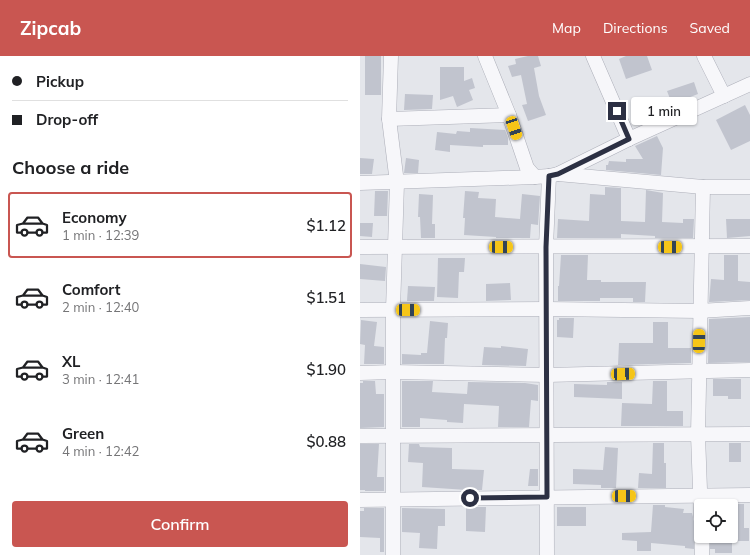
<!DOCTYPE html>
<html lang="en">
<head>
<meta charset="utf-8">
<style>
	:root { --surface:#fff; --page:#f2f2f2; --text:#202124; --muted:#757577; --line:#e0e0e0; --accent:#c95651 }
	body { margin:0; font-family:Mulish,sans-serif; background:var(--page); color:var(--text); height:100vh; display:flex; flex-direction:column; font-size:15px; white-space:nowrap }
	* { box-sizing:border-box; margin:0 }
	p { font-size:13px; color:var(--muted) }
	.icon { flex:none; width:22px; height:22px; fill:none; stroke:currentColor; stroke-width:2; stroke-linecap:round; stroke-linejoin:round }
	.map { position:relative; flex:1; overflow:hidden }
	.details { display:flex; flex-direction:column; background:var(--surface); width:360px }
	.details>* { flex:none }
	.banner { display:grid; align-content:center; height:88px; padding:0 12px; background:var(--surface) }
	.buttons { position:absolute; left:334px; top:443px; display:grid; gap:8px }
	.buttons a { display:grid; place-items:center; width:44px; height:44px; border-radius:4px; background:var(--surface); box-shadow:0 1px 3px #0004; font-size:20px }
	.end { position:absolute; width:18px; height:18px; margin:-9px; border:5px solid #2c3043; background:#fff; box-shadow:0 0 0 2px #fff }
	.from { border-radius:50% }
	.bubble { position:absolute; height:28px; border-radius:4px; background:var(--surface); box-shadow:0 1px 3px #0004; font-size:13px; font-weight:600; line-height:28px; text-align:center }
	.car { position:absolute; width:12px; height:24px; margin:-12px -6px; border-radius:5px; box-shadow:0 0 3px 1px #0007; background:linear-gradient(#f5c518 24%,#345 0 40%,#f5c518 0 76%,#345 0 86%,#f5c518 0) }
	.banner b { display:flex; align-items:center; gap:14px; height:38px; font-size:15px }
	.banner b+b { border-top:1px solid var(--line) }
	.banner i { width:10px; height:10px; background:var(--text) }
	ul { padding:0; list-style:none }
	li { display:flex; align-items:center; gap:12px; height:66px; margin:0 8px 6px; padding:0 4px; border:2px solid transparent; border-radius:4px }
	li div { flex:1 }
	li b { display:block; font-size:15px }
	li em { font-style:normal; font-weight:600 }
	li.current { border-color:var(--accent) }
	li>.icon { width:36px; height:36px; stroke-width:1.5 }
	h2 { padding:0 12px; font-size:18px; line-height:48px }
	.cta { display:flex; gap:8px; margin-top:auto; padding:8px 12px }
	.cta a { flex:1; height:46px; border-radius:4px; background:var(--accent); color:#fff; font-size:16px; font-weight:600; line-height:46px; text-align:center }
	header { display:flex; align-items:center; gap:24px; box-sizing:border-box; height:56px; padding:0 20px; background:var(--accent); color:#fff }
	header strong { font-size:19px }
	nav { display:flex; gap:22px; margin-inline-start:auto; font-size:14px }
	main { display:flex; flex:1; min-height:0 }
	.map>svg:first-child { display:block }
</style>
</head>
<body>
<header>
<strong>Zipcab</strong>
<nav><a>Map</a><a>Directions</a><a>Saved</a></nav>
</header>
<main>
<section class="details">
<div class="banner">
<b><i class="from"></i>Pickup</b>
<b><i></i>Drop-off</b>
</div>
<h2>Choose a ride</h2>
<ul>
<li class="current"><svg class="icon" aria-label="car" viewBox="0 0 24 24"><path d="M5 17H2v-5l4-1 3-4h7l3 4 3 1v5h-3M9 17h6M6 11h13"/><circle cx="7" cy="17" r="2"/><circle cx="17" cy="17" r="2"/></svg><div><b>Economy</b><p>1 min · 12:39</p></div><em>$1.12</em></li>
<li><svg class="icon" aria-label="car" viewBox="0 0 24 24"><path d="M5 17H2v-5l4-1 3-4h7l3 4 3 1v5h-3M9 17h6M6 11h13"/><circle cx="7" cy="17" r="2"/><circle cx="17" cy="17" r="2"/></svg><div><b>Comfort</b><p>2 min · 12:40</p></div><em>$1.51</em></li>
<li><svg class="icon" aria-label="car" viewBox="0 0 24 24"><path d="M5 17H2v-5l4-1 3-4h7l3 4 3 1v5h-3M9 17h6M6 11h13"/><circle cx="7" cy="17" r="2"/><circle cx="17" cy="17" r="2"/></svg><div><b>XL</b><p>3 min · 12:41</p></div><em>$1.90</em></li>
<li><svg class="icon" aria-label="car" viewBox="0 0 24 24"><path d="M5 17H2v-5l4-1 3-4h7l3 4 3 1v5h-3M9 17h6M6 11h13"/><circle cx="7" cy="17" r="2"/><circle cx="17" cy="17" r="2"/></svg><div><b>Green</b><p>4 min · 12:42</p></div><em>$0.88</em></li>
</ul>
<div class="cta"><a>Confirm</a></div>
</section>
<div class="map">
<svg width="390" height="499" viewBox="0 0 390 499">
	<rect width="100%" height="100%" fill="#e4e6eb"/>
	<!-- building -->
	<g fill="#c1c4ce">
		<rect x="5" y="0" width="16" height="39"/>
		<path d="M168,0h10l3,10 -7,2 5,28 7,19 -18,6 -6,-16 5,-1 -6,-29 -9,2 -4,-11 8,-2 -1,-5z"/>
		<path d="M266,0h21l5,14 -26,9 -7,-20z"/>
		<path d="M80,11h24v14l8,-3 3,10 -6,2 4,10 -16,7 -4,-11 -13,4z"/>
		<path d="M334,26l4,12 -26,10 -5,-13z"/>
		<path d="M45,38l28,1 -1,14 -28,1z"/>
		<path d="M385,49l5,10v26l-19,9 -15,-30z"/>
		<path d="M110,72l35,2 3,8v7h-25v2l-33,-2v7l-15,-2 2,-18 19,2 1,-3 13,1z"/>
		<path d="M297,80l6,12 -2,27 -55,-5v-5h2l1,-4 17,1v-3h17l-8,-13z"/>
		<path d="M0,102l14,1 -2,15h-12z"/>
		<path d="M46,102l13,2 -1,13h-14z"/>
		<path d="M245,131l16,1v33l24,1 1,-32 17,3 -1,29 21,1v-4h11l-1,19h-38v-2l-34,-2v4h-64l1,-19 31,2 1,-27 15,1z"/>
		<path d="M15,135h13l-1,25h-13z"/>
		<path d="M105,135l14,1 -1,6 18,1 -1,18 25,2 2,-25 18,2 -2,29 -7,-1 -1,14h-34v-1l-32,-2 1,-17h-2z"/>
		<path d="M59,138l14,1 -1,29h3v14h-14l-1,-21h-2z"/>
		<path d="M366,163h24v17l-23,2z"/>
		<path d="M0,167h13l-1,14 -12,-1z"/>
		<path d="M201,199h27l-1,25h14v2h45l-1,20h-12v-4h-33v3h-42v-15h1z"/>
		<path d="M364,199h14v26l12,1v18l-41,2 2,-23 13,1z"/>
		<path d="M78,202h27l-1,14h-5l-1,26 -21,-1z"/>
		<path d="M0,208l26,3 -1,14 -25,-2z"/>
		<path d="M150,227l1,17 -25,1v-17z"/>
		<path d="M48,230l27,1 -1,14h-27z"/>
		<path d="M390,261v45l-42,1 1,-44z"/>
		<path d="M199,262h15l-1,20 -16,-1v-17h2z"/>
		<path d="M1,264l16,2 -3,24 10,1v17h-20l1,-19 -5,-1z"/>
		<path d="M70,265l18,2 -1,15h-2l-1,26h-42v-10l19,1v-2h6z"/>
		<path d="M293,266h15v26h23v15l-73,2 1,-22h34z"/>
		<path d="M141,290l27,3 -2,17 -44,-1 2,-18 17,1z"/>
		<path d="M353,323h28v20h-13v-3h-15z"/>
		<path d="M3,325h12l1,13h8v33l-24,1v-45h3z"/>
		<path d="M42,325h31l-1,11 35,2 1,-12 57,1 13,2v16l-7,-1 -2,27h-31l1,-21 -35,-2 -1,19 -16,-1v-2l-27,-2v9h-18z"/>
		<path d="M293,325h14v30h16v15h-62l1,-23 30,1z"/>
		<path d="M247,326h15v17l-48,-2v-13l33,1z"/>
		<path d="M293,387h11v20h2v25h-28l1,-15 13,1z"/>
		<rect x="369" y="387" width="12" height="19"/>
		<path d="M0,388h19l-2,33h7v14h-19v-1h-5z"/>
		<path d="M49,388h10l1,3 32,1v21l32,1 -2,20h-15l-45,-3 1,-24 -15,-1z"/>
		<path d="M245,391l13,1 -2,40h-15v-3l-28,-1v-15l30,1z"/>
		<path d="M170,413h8v17h-10z"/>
		<path d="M371,448h13v24h5v13h-17v12h-17v-4h-5v-13h21z"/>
		<path d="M293,449h12v2l19,2 -1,4h9l2,8 5,4v3l-4,3 -1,5v13l-9,-1v-2l-34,-3v8h-14v-10l-15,-1v-7l29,-1z"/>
		<path d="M106,451h20l-1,25 -19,-1z"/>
		<rect x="197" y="451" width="29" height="19"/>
		<path d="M4,452h20v44h-4v-14l-20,-1v-26h4z"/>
		<path d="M42,452l43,1v17h-7l-1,23 -18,-1 1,-15 -18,-1z"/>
	</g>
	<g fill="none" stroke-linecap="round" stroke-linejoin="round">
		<defs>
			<g id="street">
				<path d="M31,0l-2,63 8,64 -4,127v245"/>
				<path d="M125,0l24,59 18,53 8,9"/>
				<path d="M233,0l36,83"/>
				<path d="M344,0l20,40"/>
				<path d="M29,63l120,-4"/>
				<path d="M198,118l145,13h47"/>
				<path d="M0,127l175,-6 14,-1 9,-2 71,-35 121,-55"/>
				<path d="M0,191l390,-1"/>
				<path d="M0,254l187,-1 152,2 51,-3"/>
				<path d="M0,317l33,-1 154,3 203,-5"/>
				<path d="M0,380l390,-2"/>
				<path d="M0,444l390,-5"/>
				<path d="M341,461l-3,-82 5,-248"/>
				<path d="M342,480v19"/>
				<path d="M187,499l-1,-308 3,-71"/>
			</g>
		</defs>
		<!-- street casing -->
		<use href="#street" stroke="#adafb9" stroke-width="15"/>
		<!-- street -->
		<use href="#street" stroke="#f7f7fa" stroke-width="14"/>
	</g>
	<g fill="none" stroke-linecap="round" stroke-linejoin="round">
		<!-- route -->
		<path stroke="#2c3043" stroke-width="5" d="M110,442l77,-1 -1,-250 3,-71 9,-2 71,-35 -12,-28"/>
	</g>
</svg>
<div class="buttons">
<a><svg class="icon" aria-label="locate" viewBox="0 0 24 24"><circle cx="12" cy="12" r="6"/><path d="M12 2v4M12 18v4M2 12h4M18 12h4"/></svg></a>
</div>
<i class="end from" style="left:110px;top:442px"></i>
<i class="end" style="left:257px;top:55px"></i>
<div class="bubble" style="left:271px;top:41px;width:66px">1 min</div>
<i class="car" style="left:154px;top:72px;rotate:161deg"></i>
<i class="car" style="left:141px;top:191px;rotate:90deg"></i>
<i class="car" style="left:310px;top:191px;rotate:90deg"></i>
<i class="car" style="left:48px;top:254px;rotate:90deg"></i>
<i class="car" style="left:339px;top:285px;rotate:1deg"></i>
<i class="car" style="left:263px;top:318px;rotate:88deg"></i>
<i class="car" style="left:264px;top:440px;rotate:89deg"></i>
</div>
</main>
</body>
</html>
